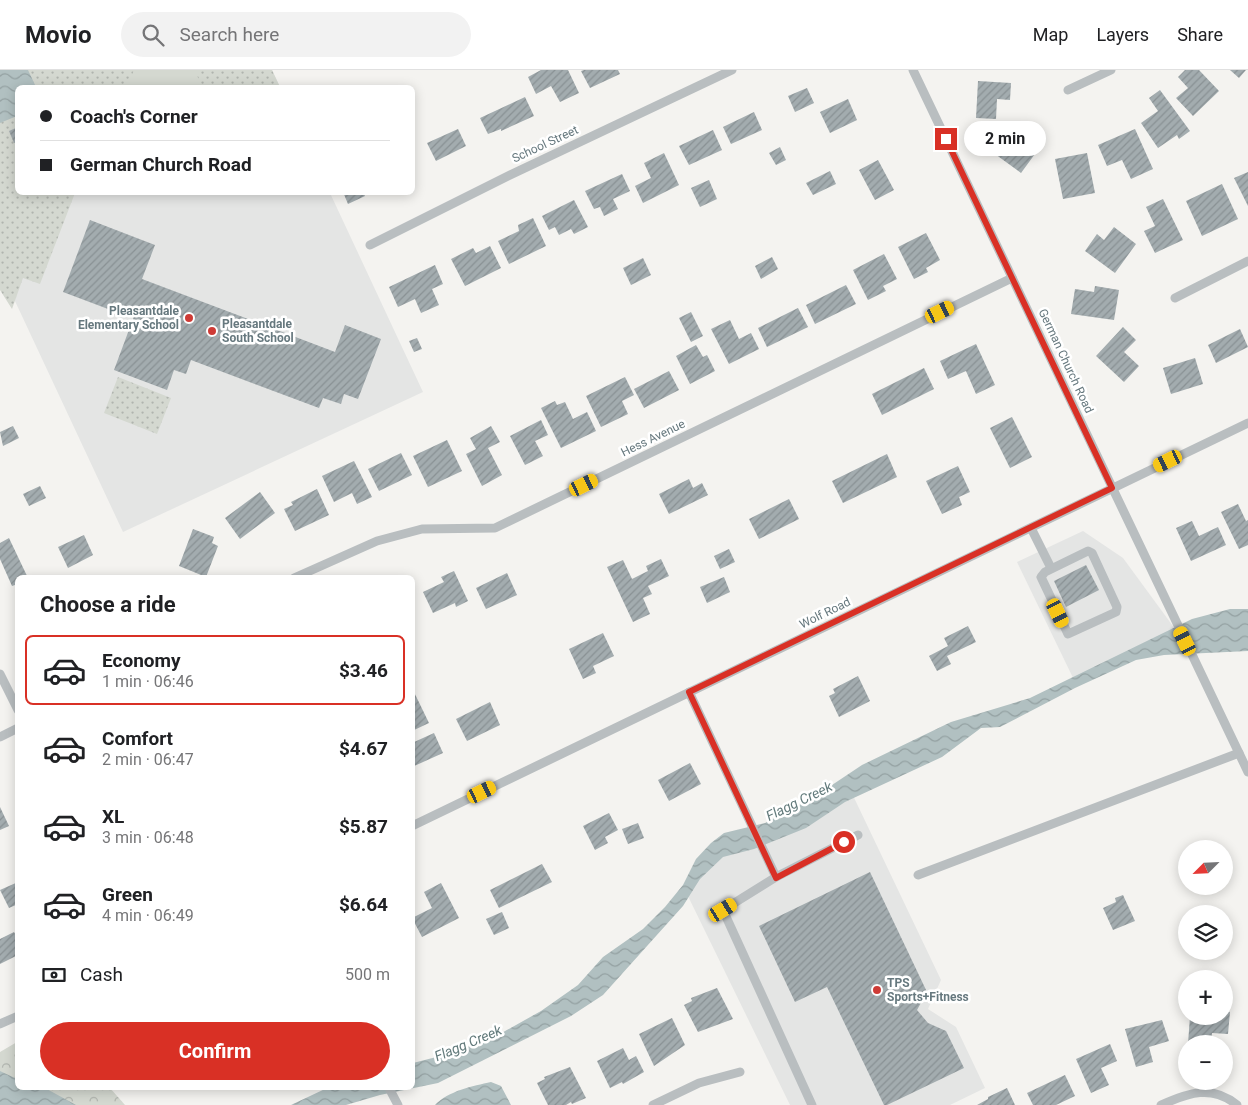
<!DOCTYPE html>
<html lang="en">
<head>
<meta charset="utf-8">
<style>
	:root { --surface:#fff; --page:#f2f2f2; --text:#202124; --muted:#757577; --line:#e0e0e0; --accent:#d93025 }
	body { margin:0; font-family:Roboto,sans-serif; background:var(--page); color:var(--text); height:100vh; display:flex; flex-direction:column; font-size:19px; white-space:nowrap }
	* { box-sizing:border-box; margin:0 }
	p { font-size:16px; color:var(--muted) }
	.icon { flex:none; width:28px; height:28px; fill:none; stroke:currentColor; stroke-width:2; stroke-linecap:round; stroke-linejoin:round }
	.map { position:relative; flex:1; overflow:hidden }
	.drawer { position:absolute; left:15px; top:505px; width:400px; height:515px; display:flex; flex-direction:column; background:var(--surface); border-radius:8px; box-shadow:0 2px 12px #0003 }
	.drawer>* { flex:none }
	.guide { position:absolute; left:15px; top:15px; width:400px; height:110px; border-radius:8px; box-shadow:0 2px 12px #0003; display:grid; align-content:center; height:110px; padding:0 25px; background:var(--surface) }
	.needle { width:32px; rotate:246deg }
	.buttons { position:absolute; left:1178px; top:770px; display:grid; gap:10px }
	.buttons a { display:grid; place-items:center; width:55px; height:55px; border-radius:50%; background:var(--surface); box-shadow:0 2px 12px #0003; font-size:25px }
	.end { position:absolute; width:22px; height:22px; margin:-11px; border:6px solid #d93025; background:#fff; box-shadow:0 0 0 2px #fff }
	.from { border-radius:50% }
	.bubble { position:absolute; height:35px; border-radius:18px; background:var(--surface); box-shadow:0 2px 12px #0003; font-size:16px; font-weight:700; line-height:35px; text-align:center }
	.car { position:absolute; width:15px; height:30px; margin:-15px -8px; border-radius:6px; box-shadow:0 0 4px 1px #0007; background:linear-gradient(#f5c518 24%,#345 0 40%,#f5c518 0 76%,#345 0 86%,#f5c518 0) }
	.guide b { display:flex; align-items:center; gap:18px; height:48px; font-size:19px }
	.guide b+b { border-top:1px solid var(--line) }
	.guide i { width:12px; height:12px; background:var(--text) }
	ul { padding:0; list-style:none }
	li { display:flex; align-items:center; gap:15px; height:70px; margin:0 10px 8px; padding:0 15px; border:2px solid transparent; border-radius:8px }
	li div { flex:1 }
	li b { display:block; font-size:19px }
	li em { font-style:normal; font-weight:700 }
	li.selected { border-color:var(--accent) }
	li>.icon { width:45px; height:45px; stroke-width:1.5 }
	h2 { padding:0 25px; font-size:22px; line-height:60px }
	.pay { display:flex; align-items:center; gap:12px; height:55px; padding:0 25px; font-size:19px }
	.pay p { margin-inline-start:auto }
	.primary-button { display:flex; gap:10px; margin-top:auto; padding:10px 25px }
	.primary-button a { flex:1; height:58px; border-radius:30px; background:var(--accent); color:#fff; font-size:20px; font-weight:700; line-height:58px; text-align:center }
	header { display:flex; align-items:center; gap:30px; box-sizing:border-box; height:70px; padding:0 25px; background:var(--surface); border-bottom:1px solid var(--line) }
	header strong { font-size:24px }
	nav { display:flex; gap:28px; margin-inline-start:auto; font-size:18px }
	.search { width:350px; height:45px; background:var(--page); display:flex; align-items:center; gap:12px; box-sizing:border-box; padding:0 18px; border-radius:28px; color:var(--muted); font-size:19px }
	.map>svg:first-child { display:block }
</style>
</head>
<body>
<header>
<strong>Movio</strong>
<div class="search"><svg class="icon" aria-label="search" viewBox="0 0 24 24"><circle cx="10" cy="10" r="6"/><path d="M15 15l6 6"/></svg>Search here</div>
<nav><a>Map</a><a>Layers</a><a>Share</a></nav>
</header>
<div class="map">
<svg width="1248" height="1035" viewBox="0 0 1248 1035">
	<defs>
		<pattern id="green-dots" width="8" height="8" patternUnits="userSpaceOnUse" patternTransform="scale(1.25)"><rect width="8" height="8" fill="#d4d8d0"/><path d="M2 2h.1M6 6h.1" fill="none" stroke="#b0b4ae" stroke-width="1.8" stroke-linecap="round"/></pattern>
		<pattern id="forest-crowns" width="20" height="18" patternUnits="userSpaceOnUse" patternTransform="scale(1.25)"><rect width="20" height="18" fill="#d4d8d0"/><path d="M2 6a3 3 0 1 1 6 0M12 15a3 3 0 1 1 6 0" fill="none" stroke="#b0b4ae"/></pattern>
		<pattern id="water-waves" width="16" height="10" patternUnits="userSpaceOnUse" patternTransform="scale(1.25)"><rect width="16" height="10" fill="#b1c0c1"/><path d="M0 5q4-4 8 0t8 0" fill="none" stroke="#94a1a2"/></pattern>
		<pattern id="building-hatch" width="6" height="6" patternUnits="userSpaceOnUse" patternTransform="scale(1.25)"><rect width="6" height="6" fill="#a3acaf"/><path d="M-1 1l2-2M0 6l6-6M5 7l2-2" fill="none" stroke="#899194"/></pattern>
	</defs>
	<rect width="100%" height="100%" fill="#f4f3f0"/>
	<!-- built -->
	<g fill="#e4e5e4">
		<path d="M0,0h272l8,17 -262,1v104l312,1 93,199 -300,140 -123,-263z"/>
		<path d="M1083,461l40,27 55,75 -102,51 -59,-122z"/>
		<path d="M847,713l94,197 -13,29 28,18 29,61 -35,17h-160l-106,-217 66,-57 71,-33z"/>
	</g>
	<!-- green -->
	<g fill="url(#green-dots)">
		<path d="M0,0h272l8,17 -262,1v104l57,1 -35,91 -17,-6 -11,31 -12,-19z"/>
		<path d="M118,307l53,21 -14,36 -53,-21z"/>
	</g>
	<!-- forest -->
	<path fill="url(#forest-crowns)" d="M17,972l1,46h92l15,17h-125v-53z"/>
	<!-- pitch -->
	<path fill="#d4d8d0" d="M134,0h60l9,17h-76z"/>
	<!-- water -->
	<g fill="url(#water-waves)">
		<path d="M0,0h28l8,17 -18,1 -1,28 -17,7z"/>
		<path d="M1230,539h18v42l-84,4 -28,5 -61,28 -75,39 -19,1 -39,29 -97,45 -39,26 -52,21 -31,8 -23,22 -17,27 -80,89 -32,21 -133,67 -58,12 -34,10h-55l36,-17h85l1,-25 39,-10 46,-18 43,-24 37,-26 25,-28 40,-28 22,-22 18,-22 13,-26 15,-16 13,-10 41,-10 49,-26 48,-32 89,-43 79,-24 162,-79z"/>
		<path d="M0,1001l17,8 1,9h27l31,17h-76z"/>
		<path d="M491,1012l10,4 10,19h-76c13,-14 38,-19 56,-23z"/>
	</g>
	<!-- building -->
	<g fill="url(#building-hatch)">
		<path d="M541,0h27l11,23 -19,9 -9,-16 -15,8 -8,-17z"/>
		<path d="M584,0h34l2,4 -30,14 -9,-17z"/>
		<path d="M1185,0h14l20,21 -26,25 -17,-18 12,-10 -10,-11z"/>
		<path d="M1230,0h16l-7,8z"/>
		<path d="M978,11l33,2 -1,17 -13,-1 -1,20 -20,-1z"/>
		<path d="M807,18l7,15 -19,9 -7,-16z"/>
		<path d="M1160,20l30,41 -11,8 -2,-4 -19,13 -17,-25 17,-12 -9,-13z"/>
		<path d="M525,27l9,19 -33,15v-2l-13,5 -8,-16z"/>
		<path d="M848,29l9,21 -27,13 -10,-21z"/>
		<path d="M754,42l8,18 -31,14 -8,-17z"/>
		<path d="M18,57v15l-4,1 -5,-12z"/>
		<path d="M458,59l8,17 -30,15 -9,-18z"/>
		<path d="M1135,59l18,40 -22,10 -9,-19 -15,6 -9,-21z"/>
		<path d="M713,60l9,20 -33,15 -10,-19z"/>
		<path d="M1031,64l12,9 -22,30 -26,-19 11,-16 14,10z"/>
		<path d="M780,77l6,13 -10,5 -7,-12z"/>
		<path d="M664,83l15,32 -36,18 -8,-17 16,-8 -7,-15z"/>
		<path d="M1087,83l8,40 -32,6 -8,-40z"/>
		<path d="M878,90l16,30 -19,10 -16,-30z"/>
		<path d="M830,101l6,13 -23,11 -7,-12z"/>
		<path d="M1248,102v34l-14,-28z"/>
		<path d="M622,104l8,17 -17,8 5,10 -14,7 -4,-9 -6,2 -9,-18z"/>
		<path d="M709,110l8,19 -17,8 -9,-19z"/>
		<path d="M1222,114l16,35 -36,17 -16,-35z"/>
		<path d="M343,122h20l2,4 -17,8z"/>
		<path d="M1163,129l20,41 -28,13 -11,-22 11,-5 -9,-19z"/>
		<path d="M574,130l14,27 -14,7 -3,-5 -12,6 -4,-8 -6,3 -7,-14z"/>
		<path d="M533,148l13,28 -37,18 -11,-23 21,-10 -1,-6z"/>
		<path d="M90,150l65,25 -13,34 193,73 10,-27 36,14 -23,60 -14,-5 -3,10 -18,-6 -4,10 -128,-48 -5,14 -12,-4 -7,20 -53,-20 22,-59 -22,-9 -6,7 -45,-17z"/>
		<path d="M1114,157l22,17 -21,29 -30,-22 12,-17 7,6z"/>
		<path d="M926,163l14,27 -14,8 2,4 -14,7 -16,-32z"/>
		<path d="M490,176l11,22 -36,18 -14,-27 22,-11 3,5z"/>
		<path d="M884,184l13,25 -14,7 3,5 -18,9 -15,-30z"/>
		<path d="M772,187l6,12 -17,10 -6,-13z"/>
		<path d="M643,188l8,17 -20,10 -8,-17z"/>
		<path d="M435,195l8,19 -11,5 7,16 -18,8 -6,-14 -17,8 -9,-20z"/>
		<path d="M846,215l10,19 -41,20 -9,-19z"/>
		<path d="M1095,216l24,4 -5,30 -43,-6 4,-25 19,3z"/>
		<path d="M798,238l10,19 -41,20 -9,-19z"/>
		<path d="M691,242l12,24 -12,6 -12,-24z"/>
		<path d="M730,250l9,19 12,-6 8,16 -30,15 -18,-35z"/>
		<path d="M1123,257l13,13 -12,12 15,14 -15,16 -28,-26z"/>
		<path d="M1240,259l8,18 -32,16 -8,-18z"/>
		<path d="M417,268l5,11 -8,3 -5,-11z"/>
		<path d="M976,274l19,41 -19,9 -10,-23 -18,8 -8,-18z"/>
		<path d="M696,275l7,12 4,-2 8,16 -25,13 -14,-28z"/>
		<path d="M1195,288l8,26 -32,10 -8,-26z"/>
		<path d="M924,298l10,21 -52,26 -10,-21z"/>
		<path d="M669,301l10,19 -35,18 -10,-19z"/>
		<path d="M625,307l9,18 -12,6 6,13 -27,13 -15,-31z"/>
		<path d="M555,331l2,4 8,-3 8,17 14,-7 9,19 -35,17 -20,-40z"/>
		<path d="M1012,347l20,40 -22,11 -20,-40z"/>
		<path d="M541,350l7,15 -13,6 8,15 -18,9 -15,-29z"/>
		<path d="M13,356l6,12 -16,8 -3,-14z"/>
		<path d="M491,356l9,16 -12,6 14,27 -20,11 -16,-32 10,-5 -6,-11z"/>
		<path d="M447,370l15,31 -34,16 -15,-31z"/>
		<path d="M401,383l11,22 -33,16 -11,-22z"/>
		<path d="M887,384l10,23 -54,26 -11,-22z"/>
		<path d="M354,391l18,36 -15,7 -5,-11 -18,9 -12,-26z"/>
		<path d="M958,396l12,26 -11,5 3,8 -20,9 -16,-33z"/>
		<path d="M689,409l4,9 9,-5 6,12 -39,19 -10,-20z"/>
		<path d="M40,416l6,12 -17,8 -6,-12z"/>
		<path d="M317,419l12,26 -34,16 -11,-22 9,-4 -2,-3z"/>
		<path d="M260,422l15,21 -35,26 -15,-21z"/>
		<path d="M789,429l10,20 -40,20 -10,-20z"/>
		<path d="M1238,434l8,17 2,-1v25l-9,4 -18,-37z"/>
		<path d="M1192,451l7,15 19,-9 8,18 -35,16 -15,-33z"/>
		<path d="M193,459l21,8 -2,6 6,3 -12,31 -27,-11z"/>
		<path d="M84,465l9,20 -25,13 -10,-21z"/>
		<path d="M9,468l19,40h-10v6l-6,2 -12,-27v-16z"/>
		<path d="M729,479l6,13 -15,7 -6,-13z"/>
		<path d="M661,489l8,17 -21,10 4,8 -9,4 7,16 -17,8 -26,-55 16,-7 9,19 16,-8 -2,-5z"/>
		<path d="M1086,495l13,25 -33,17 -12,-26z"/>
		<path d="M454,501l14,30 -12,6 -1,-4 -22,10 -10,-21 21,-10 -3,-5z"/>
		<path d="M507,503l10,22 -31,14 -10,-21z"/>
		<path d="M724,507l6,15 -23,11 -7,-16z"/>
		<path d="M968,556l8,16 -29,14 4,8 -14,7 -8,-15 19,-10 -4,-8z"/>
		<path d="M603,563l11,23 -21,10 3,7 -13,6 -14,-30z"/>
		<path d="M858,606l12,25 -31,16 -10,-21 6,-3 -2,-4z"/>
		<path d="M412,618l17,35 -17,8z"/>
		<path d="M490,632l10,23 -33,16 -11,-22z"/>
		<path d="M434,663l9,20 -31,14v-24z"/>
		<path d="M690,693l11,21 -32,17 -11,-21z"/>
		<path d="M0,737l9,19 -9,4z"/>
		<path d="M609,743l9,17 -13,7 3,6 -13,7 -12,-24z"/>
		<path d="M638,753l6,15 -16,6 -6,-15z"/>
		<path d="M542,794l10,18 -53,26 -9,-18z"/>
		<path d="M870,802l57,120 -10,18 11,13 18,8 18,37 -77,37h-3l-57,-118 -32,15 -36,-76z"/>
		<path d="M18,812v22l-9,4 -9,-18z"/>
		<path d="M441,813l18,35 -37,19 -10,-19 20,-10 -8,-16z"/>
		<path d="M1123,825l12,26 -22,9 -10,-22 13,-6 -1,-4z"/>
		<path d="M502,842l7,16 -15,7 -8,-16z"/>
		<path d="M14,862l4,7v16l-18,9v-25z"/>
		<path d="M717,918l16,31 -35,13 -14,-27 8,-4 -1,-3z"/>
		<path d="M1224,941l6,1 -2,22 -16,-1 -1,11h-23l2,-28h34z"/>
		<path d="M672,948l13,27 -31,21 -15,-32z"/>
		<path d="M1162,950l7,21 -20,6 4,15 -17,5 -11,-38z"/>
		<path d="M1110,974l7,17 -16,7 8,17 -18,8 -15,-34z"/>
		<path d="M623,978l6,12 7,-4 8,16 -21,12 -1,-2 -12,6 -13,-27z"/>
		<path d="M570,997l16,31 -14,6 -1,-2 -5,3h-18l-11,-22 8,-4 -1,-2z"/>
		<path d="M1065,1005l10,21 -19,9h-23l-6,-12z"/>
		<path d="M1007,1018l8,17h-38l11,-6v-2z"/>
	</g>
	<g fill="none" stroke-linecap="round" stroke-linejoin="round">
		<!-- minor -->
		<g stroke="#b9bec0" stroke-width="9">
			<path d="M913,0l335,702"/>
			<path d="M1068,20l43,-20"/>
			<path d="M370,175l138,-69 224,-106"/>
			<path d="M1175,228l73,-37"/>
			<path d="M1031,458l20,40"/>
			<path d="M1088,481l4,2 25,54 -1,5 -48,22 -27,-57 4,-5z"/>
			<path d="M294,508l83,-37 45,-12 73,-1 517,-250"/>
			<path d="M0,604l18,36"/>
			<path d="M689,622l87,185"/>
			<path d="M0,667l18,-9"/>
			<path d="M412,756l836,-403"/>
			<path d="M918,805l321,-122"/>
			<path d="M0,954l18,-8"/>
			<path d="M389,1018l9,17"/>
			<path d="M653,1035l46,-22 41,-11"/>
			<path d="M812,1035l-89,-195 53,-33 82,-42"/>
			<path d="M1161,1035c27,-12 51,-21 76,0"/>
		</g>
	</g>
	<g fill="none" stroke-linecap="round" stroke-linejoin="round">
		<!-- route -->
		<path stroke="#d93025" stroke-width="6" d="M844,772l-68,36 -87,-186 423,-204 -166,-349"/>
	</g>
	<!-- markers -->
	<g fill="#ce3b36" stroke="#fff" stroke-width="2">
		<circle cx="189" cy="248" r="5"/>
		<circle cx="212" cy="261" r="5"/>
		<circle cx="877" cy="920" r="5"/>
	</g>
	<g text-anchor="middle" stroke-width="5" stroke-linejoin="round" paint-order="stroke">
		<!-- street labels -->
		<g font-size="12" fill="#66787e" stroke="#fff">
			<text transform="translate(545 74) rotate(-25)" y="4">School Street</text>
			<text transform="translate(1066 291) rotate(65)" y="4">German Church Road</text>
			<text transform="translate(653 368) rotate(-26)" y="4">Hess Avenue</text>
			<text transform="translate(825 543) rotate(-26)" y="4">Wolf Road</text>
		</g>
		<!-- poi labels -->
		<g font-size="12" font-weight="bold" fill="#66787e" stroke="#fff" text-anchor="start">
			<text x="179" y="245" text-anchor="end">Pleasantdale<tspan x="179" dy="14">Elementary School</tspan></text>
			<text x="222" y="258">Pleasantdale<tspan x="222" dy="14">South School</tspan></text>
			<text x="887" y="917">TPS<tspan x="887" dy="14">Sports+Fitness</tspan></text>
		</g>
		<!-- water labels -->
		<g font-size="14" font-style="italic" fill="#627a7b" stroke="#fff">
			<text transform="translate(799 731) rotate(-26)" y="5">Flagg Creek</text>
			<text transform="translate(468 973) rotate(-23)" y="5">Flagg Creek</text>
		</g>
	</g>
</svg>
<div class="buttons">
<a><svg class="needle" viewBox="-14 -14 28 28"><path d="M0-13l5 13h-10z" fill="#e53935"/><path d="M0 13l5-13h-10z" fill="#757577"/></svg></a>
<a><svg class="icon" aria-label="layers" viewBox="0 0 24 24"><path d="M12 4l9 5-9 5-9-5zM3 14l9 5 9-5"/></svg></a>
<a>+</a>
<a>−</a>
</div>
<i class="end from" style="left:844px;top:772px"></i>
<i class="end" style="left:946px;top:69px"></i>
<div class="bubble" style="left:964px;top:51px;width:82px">2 min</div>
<i class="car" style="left:940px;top:242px;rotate:64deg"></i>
<i class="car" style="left:1168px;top:391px;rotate:244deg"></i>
<i class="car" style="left:584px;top:415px;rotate:64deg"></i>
<i class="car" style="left:1058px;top:543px;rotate:154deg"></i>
<i class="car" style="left:1185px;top:571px;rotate:334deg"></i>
<i class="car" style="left:482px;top:722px;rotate:64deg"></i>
<i class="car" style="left:723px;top:840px;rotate:59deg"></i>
<div class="guide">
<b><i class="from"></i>Coach's Corner</b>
<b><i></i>German Church Road</b>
</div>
<section class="drawer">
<h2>Choose a ride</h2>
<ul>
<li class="selected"><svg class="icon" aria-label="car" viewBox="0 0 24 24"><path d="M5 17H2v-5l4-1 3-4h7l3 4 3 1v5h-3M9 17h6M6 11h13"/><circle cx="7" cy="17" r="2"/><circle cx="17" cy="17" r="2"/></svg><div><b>Economy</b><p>1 min · 06:46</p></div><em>$3.46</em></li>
<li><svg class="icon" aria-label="car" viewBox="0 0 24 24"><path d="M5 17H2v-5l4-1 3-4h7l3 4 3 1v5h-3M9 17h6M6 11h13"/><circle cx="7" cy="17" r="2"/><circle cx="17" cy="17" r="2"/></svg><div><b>Comfort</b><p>2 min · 06:47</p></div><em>$4.67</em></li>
<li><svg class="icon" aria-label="car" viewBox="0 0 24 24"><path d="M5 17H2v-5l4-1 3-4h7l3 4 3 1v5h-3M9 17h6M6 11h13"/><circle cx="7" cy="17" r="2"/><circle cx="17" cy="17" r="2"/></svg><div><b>XL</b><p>3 min · 06:48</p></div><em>$5.87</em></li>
<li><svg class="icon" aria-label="car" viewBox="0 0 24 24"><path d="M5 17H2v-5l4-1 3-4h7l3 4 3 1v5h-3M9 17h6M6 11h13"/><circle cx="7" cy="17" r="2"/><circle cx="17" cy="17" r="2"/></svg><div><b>Green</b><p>4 min · 06:49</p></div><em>$6.64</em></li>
</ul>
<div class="pay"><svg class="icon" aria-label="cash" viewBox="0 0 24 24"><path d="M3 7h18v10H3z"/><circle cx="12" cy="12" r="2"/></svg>Cash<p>500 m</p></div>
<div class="primary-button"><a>Confirm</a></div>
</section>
</div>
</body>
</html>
